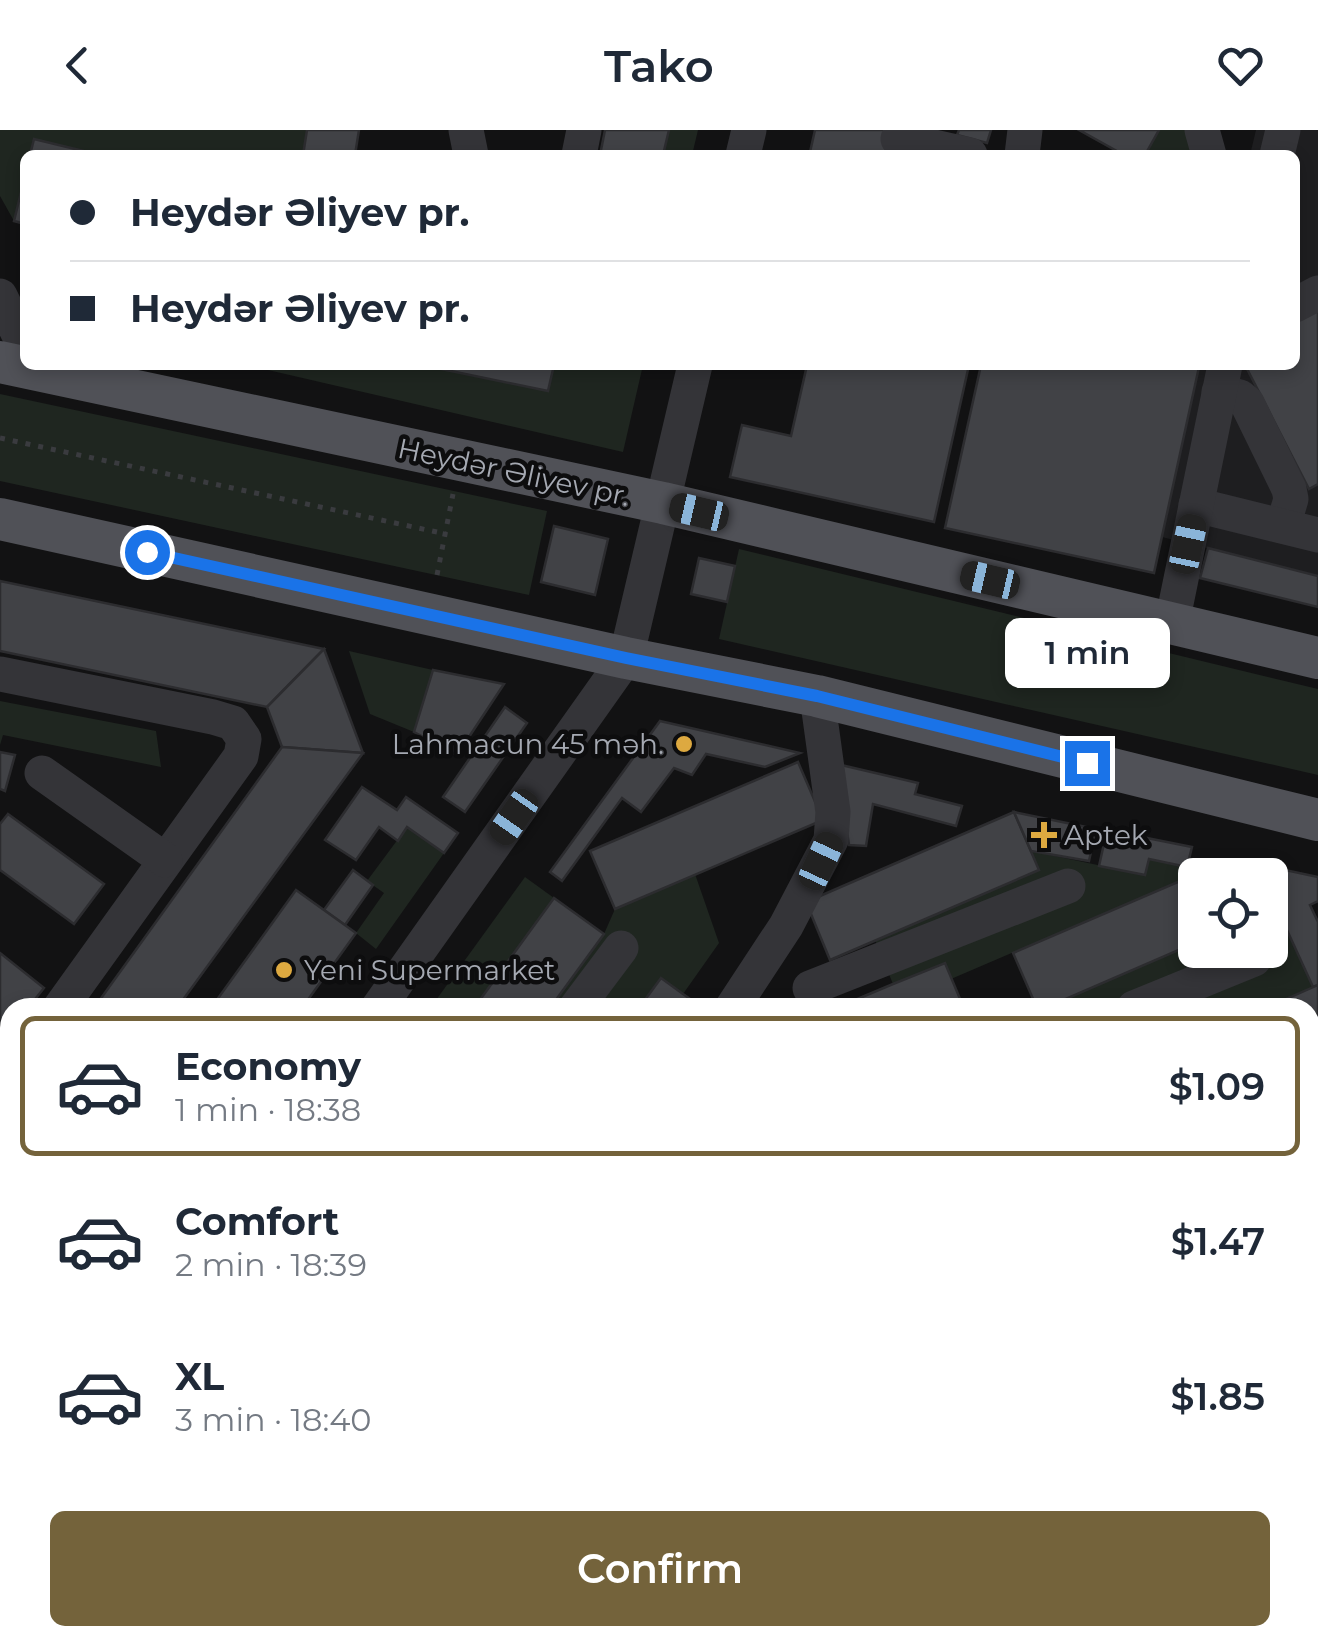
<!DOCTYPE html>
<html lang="en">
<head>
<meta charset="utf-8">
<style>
	:root { --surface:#fff; --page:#f6f6f7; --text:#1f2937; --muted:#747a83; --line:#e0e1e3; --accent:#74633b }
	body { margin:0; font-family:Montserrat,sans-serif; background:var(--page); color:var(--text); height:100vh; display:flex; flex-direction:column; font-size:38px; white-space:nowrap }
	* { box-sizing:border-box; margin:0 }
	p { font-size:32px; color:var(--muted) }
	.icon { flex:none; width:55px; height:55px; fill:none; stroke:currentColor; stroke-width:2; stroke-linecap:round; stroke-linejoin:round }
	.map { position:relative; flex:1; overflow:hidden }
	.sheet { position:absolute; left:0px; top:868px; width:1320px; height:648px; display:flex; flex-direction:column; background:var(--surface); border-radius:30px 30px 0 0; box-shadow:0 5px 15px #0003 }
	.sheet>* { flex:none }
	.top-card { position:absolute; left:20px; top:20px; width:1280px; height:220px; border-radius:15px; box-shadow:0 5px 15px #0003; display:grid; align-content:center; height:220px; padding:0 50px; background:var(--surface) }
	.controls { position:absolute; left:1178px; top:728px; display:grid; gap:20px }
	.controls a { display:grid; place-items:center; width:110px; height:110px; border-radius:15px; background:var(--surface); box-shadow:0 5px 15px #0003; font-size:50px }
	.end { position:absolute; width:45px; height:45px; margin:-22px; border:12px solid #1a73e8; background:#fff; box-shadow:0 0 0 5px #fff }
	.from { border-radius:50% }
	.bubble { position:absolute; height:70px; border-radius:15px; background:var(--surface); box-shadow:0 5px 15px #0003; font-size:32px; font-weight:600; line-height:70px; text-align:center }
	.car { position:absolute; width:30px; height:60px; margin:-30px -15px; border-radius:12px; box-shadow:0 0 8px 2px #0007; background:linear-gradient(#222 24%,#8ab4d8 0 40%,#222 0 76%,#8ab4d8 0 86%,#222 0) }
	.top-card b { display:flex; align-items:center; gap:35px; height:95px; font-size:38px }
	.top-card b+b { border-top:2px solid var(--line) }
	.top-card i { width:25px; height:25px; background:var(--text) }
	ul { padding:18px 0 0; list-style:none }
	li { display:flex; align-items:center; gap:30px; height:140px; margin:0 20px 15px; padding:0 30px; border:5px solid transparent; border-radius:15px }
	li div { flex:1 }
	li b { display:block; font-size:38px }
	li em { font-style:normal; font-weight:600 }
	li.on { border-color:var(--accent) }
	li>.icon { width:90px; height:90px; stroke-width:1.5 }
	.primary-button { display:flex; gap:20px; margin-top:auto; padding:20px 50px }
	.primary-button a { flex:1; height:115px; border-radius:15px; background:var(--accent); color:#fff; font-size:40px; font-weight:600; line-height:115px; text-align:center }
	header { display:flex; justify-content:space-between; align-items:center; height:130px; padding:0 50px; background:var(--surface); font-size:45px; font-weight:600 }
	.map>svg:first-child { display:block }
</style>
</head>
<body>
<header><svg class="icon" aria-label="back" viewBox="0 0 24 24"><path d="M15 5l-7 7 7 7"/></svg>Tako<svg class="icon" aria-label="heart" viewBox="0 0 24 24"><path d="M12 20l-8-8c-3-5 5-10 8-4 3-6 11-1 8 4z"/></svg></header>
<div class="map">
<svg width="1318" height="1514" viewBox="0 0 1318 1514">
	<rect width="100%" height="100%" fill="#121213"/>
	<!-- built -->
	<path fill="#1e1e20" d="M1256,0h62v446l-156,-39 38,-172h95v-210h-45z"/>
	<!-- green -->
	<g fill="#1f2620">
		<path d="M0,0h307l-4,25h-202l-67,-16 -4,16h-5v21l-11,45 -14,-25z"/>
		<path d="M669,0h29l-6,25h-29z"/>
		<path d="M1159,0h32l9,25h-55z"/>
		<path d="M246,235h176l126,26 6,-26h89l-20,87z"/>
		<path d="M0,264l547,117 -18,84 -529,-114z"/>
		<path d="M739,419l579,140v86l-599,-136z"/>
		<path d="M349,521l84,19 -19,62 -44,-18z"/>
		<path d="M0,571l156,30 5,36 -158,-32 -3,10z"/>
		<path d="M407,697l37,26 -68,96 -20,-16 28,-40 -17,-12z"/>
		<path d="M1031,721l114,24 4,-16 38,8 5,9 -241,103 -58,5 -18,-44z"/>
		<path d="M695,744l24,69 -36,51 -22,-16 -22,29 -89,1 54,-74 11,-25z"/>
		<path d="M525,747l29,21 -80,109h-43z"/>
		<path d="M1278,779l35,78 -47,20 -221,1 150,-65v7h75v-38z"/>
		<path d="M1310,1277l8,1v236h-108l-48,-9h148z"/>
		<path d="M90,1505h96l-6,9h-97z"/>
	</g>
	<!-- building -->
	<g fill="#414246" stroke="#2c2c2f" stroke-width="2.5">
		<path d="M307,0h52l-4,25h-52z"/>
		<path d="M605,0h64l-6,25h-63z"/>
		<path d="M815,0h77l-5,25h-62l-15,-3z"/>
		<path d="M959,0h32l-4,13 -30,-8z"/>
		<path d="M1079,0h80l-14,25h-21z"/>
		<path d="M34,9l66,16h-70z"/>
		<path d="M25,46v48l-11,-3z"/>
		<path d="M1318,176v178l-9,5 -64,-124h50v-47z"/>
		<path d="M422,235h132l-6,26z"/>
		<path d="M807,235h162l-35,157 -204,-45 12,-52 49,11z"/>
		<path d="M981,235l218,2 -45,206 -209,-45z"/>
		<path d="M554,396l54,13 -13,56 -54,-13z"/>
		<path d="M1208,418l110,28v31l-118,-29z"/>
		<path d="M699,428l36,8 -8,36 -36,-8z"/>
		<path d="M0,451l324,68 -57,58 -267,-56z"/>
		<path d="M324,519l39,104 -81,-6 -15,-40z"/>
		<path d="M433,540l71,14 -47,71 -43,-23z"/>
		<path d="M505,577l22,16 -62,89 -22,-15z"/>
		<path d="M660,591l140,32 -35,14 -59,-13 -14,21 -18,-7 -33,44 -19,-14 -60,83 -12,-9z"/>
		<path d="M282,617l81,6 -186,255h-83z"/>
		<path d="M0,622l15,3 -10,36 -5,-2z"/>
		<path d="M798,632l25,58 -208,89 -25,-58z"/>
		<path d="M837,634l81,19 -3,11 47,12 -6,20 -83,-22 -7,42 -17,-1z"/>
		<path d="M362,657l35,23 9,-13 52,36 -14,20 -37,-26 -9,14 -19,-14 -23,33 -31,-20z"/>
		<path d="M1014,682l25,58 -209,90 -24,-58z"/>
		<path d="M1014,682l82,17 -7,32 -58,-10z"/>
		<path d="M8,684l96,70 -30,40 -74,-54v-46z"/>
		<path d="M1107,700l85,17 -5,20 -38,-8 -4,16 -46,-9z"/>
		<path d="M1222,733l5,12h-32v68l-150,65h-8l-24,-55z"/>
		<path d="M1257,734l61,13v24l-8,4 8,17v63l-5,2 -43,-94v-18h-8z"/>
		<path d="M353,740l20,15 -28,40 -21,-15z"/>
		<path d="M296,760l60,43 -54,75h-91z"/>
		<path d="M554,768l50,36 -54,74h-76z"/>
		<path d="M0,823l44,35 -16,20h-18l-1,24 -9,-6z"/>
		<path d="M945,833l18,43 -127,2 57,-24z"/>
		<path d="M661,848l22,16 20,14h-64z"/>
		<path d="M1318,855v69l-8,3v-49h-44z"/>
		<path d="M10,994v113l-10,14v-113z"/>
		<path d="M1310,1151l8,2v74l-8,-2z"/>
		<path d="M0,1222l10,8v58l-10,14z"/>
		<path d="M15,1505h75l-7,9h-75z"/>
		<path d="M186,1505h9l12,9h-27z"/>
		<path d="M364,1505h76l-6,9h-77z"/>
		<path d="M555,1505h92l13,9h-112z"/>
		<path d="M726,1505h38l12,9h-57z"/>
		<path d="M823,1505h56l13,9h-56z"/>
		<path d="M986,1505h94l-6,9h-95z"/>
	</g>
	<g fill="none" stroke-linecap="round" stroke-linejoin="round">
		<!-- path -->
		<g stroke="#3a3b3f" stroke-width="5" stroke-dasharray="5 8" stroke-linecap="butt">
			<path d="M0,308l446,96"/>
			<path d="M437,445l16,-81"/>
			<path d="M1310,1256l8,2"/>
			<path d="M1310,1347l8,-9"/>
		</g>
		<!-- minor -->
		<g stroke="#343438" stroke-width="35">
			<path d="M466,0l5,25"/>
			<path d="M1202,0l7,25"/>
			<path d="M898,9l72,16"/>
			<path d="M579,25l5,-25"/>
			<path d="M743,25l6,-25"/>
			<path d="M1022,25l3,-25"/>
			<path d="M1277,25l6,-25"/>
			<path d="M0,166l25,51"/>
			<path d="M1295,175l23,-12"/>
			<path d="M1219,262l21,5 7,6 42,86 2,10 -8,27"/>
			<path d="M1196,375l122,30"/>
			<path d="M1172,493l53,-258"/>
			<path d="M0,544l213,43 20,6 11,16 -3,17 -181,252"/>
			<path d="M42,643l123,87"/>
			<path d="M810,858l258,-102"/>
			<path d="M378,878l248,-350 69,-293"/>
			<path d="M576,878l45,-60"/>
			<path d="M732,878l54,-82 45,-86 2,-28 -16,-116"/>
			<path d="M1134,878l120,-49"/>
			<path d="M0,961l10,-14"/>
			<path d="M1310,995l8,-4"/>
			<path d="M0,1213l10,8"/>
			<path d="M0,1404l10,-14"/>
			<path d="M1310,1467l8,4"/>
			<path d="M790,1505l10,9"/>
			<path d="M1151,1505l39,9"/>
			<path d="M477,1514l6,-9"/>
			<path d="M931,1514l6,-9"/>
		</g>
		<!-- major -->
		<g stroke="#505157" stroke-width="42">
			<path d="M0,232l663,141 655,155"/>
			<path d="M0,389l626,139 191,38 501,124"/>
		</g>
	</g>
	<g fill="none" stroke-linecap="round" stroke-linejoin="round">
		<!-- route -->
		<path stroke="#1a73e8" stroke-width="12" d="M147,422l479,106 191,38 270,67"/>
	</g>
	<!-- markers -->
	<g fill="#dda940" stroke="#0d0d0e" stroke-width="4">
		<circle cx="684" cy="614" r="10"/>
		<path d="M1039 690h10v10h10v10h-10v10h-10v-10h-10v-10h10z"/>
		<circle cx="284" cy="840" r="10"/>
	</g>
	<g text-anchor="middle" stroke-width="9" stroke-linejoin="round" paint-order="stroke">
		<!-- street labels -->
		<g font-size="28" fill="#a5a9b2" stroke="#0d0d0e">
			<text transform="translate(514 342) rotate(12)" y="10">Heydər Əliyev pr.</text>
		</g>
		<!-- poi labels -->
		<g font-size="28" fill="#a5a9b2" stroke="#0d0d0e" text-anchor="start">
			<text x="664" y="624" text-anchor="end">Lahmacun 45 mәh.</text>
			<text x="1064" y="715">Aptek</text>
			<text x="304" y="850">Yeni Supermarket</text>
		</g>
	</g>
</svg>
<div class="controls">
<a><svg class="icon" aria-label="locate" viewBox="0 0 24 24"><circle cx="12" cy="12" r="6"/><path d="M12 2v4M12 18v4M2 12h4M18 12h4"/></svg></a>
</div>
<i class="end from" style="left:147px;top:422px"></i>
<i class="end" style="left:1087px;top:633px"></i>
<div class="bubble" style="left:1005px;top:488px;width:165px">1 min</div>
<i class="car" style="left:699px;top:382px;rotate:283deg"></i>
<i class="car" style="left:1188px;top:414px;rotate:12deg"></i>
<i class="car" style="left:990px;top:450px;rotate:283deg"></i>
<i class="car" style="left:514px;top:687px;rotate:215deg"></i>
<i class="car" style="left:821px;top:731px;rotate:25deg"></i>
<div class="top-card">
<b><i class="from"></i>Heydər Əliyev pr.</b>
<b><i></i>Heydər Əliyev pr.</b>
</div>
<section class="sheet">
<ul>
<li class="on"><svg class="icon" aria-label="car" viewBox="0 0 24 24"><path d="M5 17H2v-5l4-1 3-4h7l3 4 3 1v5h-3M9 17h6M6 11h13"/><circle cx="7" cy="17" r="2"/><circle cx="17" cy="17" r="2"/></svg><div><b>Economy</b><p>1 min · 18:38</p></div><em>$1.09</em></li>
<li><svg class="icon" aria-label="car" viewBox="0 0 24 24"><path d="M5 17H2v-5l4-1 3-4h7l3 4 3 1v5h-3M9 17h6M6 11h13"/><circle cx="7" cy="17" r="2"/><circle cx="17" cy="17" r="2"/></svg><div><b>Comfort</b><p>2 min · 18:39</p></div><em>$1.47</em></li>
<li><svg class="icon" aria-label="car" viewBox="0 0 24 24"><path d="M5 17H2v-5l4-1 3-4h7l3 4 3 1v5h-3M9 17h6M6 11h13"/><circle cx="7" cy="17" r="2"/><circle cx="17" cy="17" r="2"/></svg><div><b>XL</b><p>3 min · 18:40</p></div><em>$1.85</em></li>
</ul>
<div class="primary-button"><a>Confirm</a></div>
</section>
</div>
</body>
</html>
